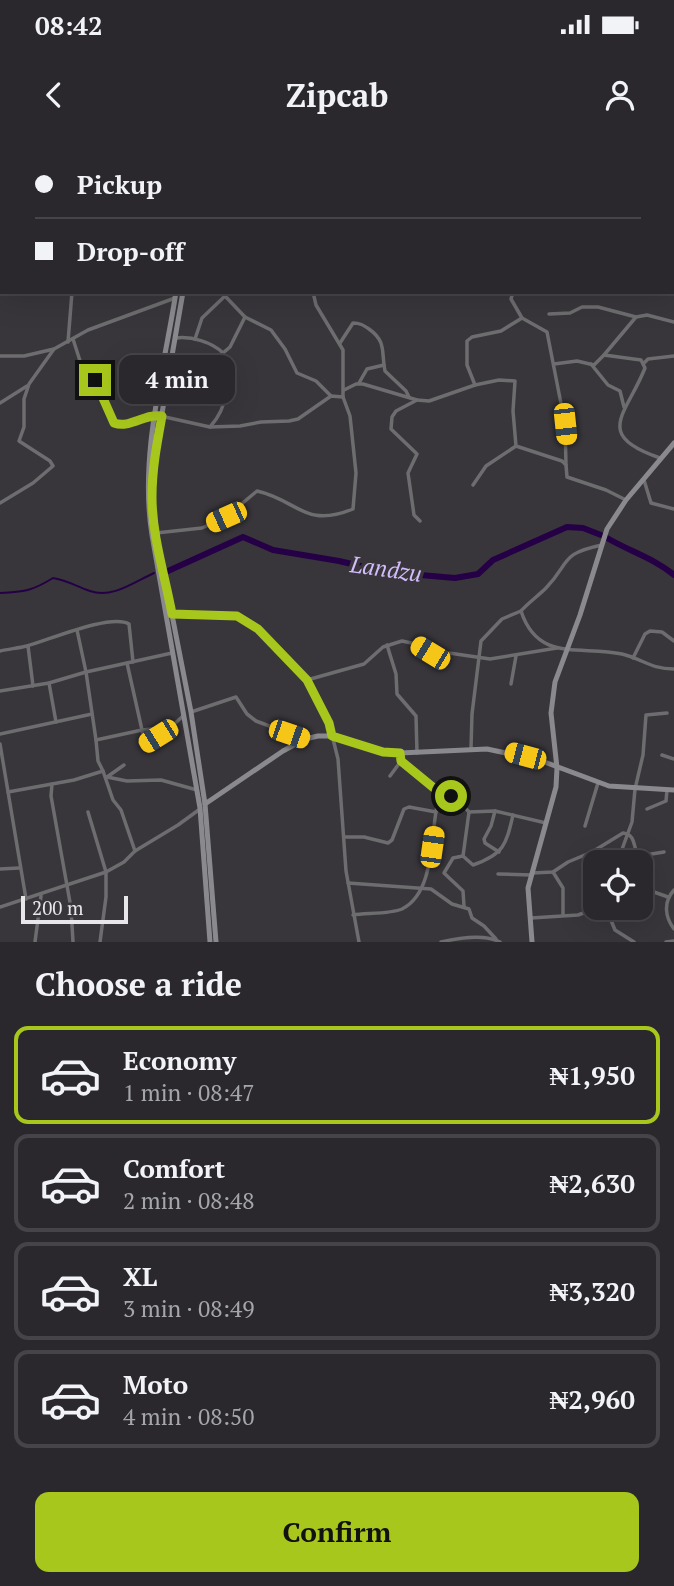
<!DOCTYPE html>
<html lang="en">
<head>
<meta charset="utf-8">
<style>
	:root { --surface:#2a282c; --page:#363438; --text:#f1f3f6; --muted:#a5a6a9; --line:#464448; --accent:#a8c71c }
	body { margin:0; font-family:"PT Serif",serif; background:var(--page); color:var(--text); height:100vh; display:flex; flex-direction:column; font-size:26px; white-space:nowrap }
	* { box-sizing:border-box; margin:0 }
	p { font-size:23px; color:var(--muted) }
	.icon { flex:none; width:38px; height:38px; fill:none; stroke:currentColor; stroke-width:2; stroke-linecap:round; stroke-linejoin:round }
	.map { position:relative; height:802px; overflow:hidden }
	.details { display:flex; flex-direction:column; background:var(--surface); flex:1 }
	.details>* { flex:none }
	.hud { position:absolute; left:0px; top:0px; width:676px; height:154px; box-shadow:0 7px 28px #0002,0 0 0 2px var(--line); display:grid; align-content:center; height:154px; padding:0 35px; background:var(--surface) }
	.buttons { position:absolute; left:583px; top:710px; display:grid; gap:14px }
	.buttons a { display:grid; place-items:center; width:70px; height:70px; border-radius:14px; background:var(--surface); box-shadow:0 7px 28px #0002,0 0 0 2px var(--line); font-size:35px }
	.scale { position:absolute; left:21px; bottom:18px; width:107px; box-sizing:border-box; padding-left:7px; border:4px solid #e7e6e9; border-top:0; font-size:19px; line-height:24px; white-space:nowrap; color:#e7e6e9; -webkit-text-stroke:5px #38363b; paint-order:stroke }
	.end { position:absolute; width:32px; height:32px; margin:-16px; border:9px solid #a8c71c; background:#111; box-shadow:0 0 0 4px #111 }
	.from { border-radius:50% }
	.bubble { position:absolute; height:49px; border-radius:14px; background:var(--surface); box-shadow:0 7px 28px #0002,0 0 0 2px var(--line); font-size:23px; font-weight:700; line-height:49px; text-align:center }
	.car { position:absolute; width:21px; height:42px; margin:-21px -10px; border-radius:9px; box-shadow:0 0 5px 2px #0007; background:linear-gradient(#f5c518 24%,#345 0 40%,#f5c518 0 76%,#345 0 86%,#f5c518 0) }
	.hud b { display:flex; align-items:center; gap:24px; height:66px; font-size:26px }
	.hud b+b { border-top:2px solid var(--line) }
	.hud i { width:18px; height:18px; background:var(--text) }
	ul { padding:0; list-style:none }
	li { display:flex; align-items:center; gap:21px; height:98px; margin:0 14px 10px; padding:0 21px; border:4px solid var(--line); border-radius:14px }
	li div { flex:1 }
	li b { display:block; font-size:26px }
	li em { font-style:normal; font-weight:700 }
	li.on { border-color:var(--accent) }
	li>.icon { width:63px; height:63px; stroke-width:1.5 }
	h2 { padding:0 35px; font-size:32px; line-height:84px }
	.primary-button { display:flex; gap:14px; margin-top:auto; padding:14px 35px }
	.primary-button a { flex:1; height:80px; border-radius:14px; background:var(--accent); color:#111; font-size:28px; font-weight:700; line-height:80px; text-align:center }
	.status { display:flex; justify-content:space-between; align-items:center; height:49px; padding:0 35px; background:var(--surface); direction:ltr }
	.status svg { height:19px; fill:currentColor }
	header { display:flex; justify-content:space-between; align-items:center; height:91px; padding:0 35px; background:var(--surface); font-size:32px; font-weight:700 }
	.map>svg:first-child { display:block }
</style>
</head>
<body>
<div class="status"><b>08:42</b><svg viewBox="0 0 49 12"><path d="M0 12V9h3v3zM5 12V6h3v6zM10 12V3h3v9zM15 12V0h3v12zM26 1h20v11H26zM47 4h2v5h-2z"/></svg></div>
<header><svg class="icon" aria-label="back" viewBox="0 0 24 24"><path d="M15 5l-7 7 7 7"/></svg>Zipcab<svg class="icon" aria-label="person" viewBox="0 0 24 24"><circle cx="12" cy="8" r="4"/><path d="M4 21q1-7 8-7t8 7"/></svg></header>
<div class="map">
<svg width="674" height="802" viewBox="0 0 674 802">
	<rect width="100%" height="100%" fill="#38363b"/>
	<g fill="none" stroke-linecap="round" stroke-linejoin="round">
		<!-- stream -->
		<path stroke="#250046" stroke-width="2" d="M0,453c24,-1 32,-2 53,-15 14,2 24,9 37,13 22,8 44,-9 64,-18"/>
		<!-- river -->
		<g stroke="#250046" stroke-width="6">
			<path d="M607,398c22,13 47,20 67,37"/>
			<path d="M168,431l75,-34 30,13 66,11 47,11 69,6 23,-4 15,-14 74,-33 16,1 18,7"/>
		</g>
		<!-- street -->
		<g stroke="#6d6c6e" stroke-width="3.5">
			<path d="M412,0l3,2"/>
			<path d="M424,0v2"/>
			<path d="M520,0v2"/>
			<path d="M9,2v-2"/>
			<path d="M114,2v-2"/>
			<path d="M470,2l1,-2"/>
			<path d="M572,2l1,-2"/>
			<path d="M0,89h2"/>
			<path d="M513,152l-2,7 11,19 25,14 18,92 1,41"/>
			<path d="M549,174l21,-1 12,-6h16l38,10 11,-2 27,7"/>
			<path d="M176,198c15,-2 36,4 47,15 7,28 6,53 -13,74"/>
			<path d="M73,199l8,25 14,16 16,38 7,7 38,-10 54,12 30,-1 21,-4 28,-1 9,-2 33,-23 12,1"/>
			<path d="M195,199l7,-21 23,-22 20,21 26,13 14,19 12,24 19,8 15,15"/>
			<path d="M68,202l4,-50"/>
			<path d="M340,203l13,-20c7,0 10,2 16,6 18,13 12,23 16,42l21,20 3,6"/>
			<path d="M223,213l7,-6 15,-30"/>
			<path d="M604,215l32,-38"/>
			<path d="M0,216h24l30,-7 34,-19 87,-32"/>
			<path d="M644,223l4,-4 26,-3"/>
			<path d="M554,224l23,-3 17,4 10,-10 37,5 4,8c-18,46 -53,67 15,90"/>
			<path d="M591,224l17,21 12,6 4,16"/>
			<path d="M359,243l8,-14 17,-4"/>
			<path d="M475,245l-8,-20v-24l5,-4 29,-6 21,-13"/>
			<path d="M344,250l12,-6h7l54,16 12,1 46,-16 24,-5 16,1 -2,30 3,35 46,15 4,4 1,12 39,13 20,10"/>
			<path d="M417,260l-21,11 -4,6 -1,12 26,25 -9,19 6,42 6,6"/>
			<path d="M0,263l27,-17"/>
			<path d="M644,340l7,23 23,6"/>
			<path d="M473,345l13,-19 30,-20"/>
			<path d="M0,363l33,-20 20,-17 -3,-5 -31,-20 5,-14v-28l5,-15 25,-35"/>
			<path d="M156,393l46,-5 24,-11 31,-26c41,9 47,38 96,18l3,-36 -6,-57 -7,-19v-47l-27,-45 -3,-13"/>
			<path d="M602,405c-43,9 -31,17 -56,43 -8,8 -18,15 -25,23 17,52 60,34 101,43 21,5 28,15 52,15"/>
			<path d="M172,474l65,2 21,13 49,51 22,43 9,36 8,112 13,71"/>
			<path d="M387,505l9,29 1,20 19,22 1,37"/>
			<path d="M28,506l5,40"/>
			<path d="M0,511c9,-2 19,-3 27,-5 22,-6 84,-33 102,-22l4,38"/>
			<path d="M633,518l12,-24 5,-3 12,1 12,9"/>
			<path d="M307,540l57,-16 19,-17 19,-6 14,3 20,10 13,-1 41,6 67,-11"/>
			<path d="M49,543l7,39"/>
			<path d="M511,544l5,-28"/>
			<path d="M0,551l49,-8 37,-11 -9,-42"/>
			<path d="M191,572l45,-15 11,17 9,7 48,18"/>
			<path d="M171,587l-26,17 -3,-14 29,-3 12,-11"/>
			<path d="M0,594l92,-20"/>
			<path d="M96,600l-10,-68 41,-9"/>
			<path d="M0,604l26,155"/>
			<path d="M471,608l1,-34 9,-73 21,-22 19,-8"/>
			<path d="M662,615l12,4"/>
			<path d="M401,621l39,32 17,6 12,13 26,-1 51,12"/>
			<path d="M103,631l-5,-10 -2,-21 46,-10 -15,-67 45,-10"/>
			<path d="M390,636l11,-15 -1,-8"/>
			<path d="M107,637l20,4 34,-1 36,10"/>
			<path d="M107,637l17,-12"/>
			<path d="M8,652l44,-8"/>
			<path d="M647,669l19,-8 1,-11"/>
			<path d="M495,671l-4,15 -7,13 1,4 14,9"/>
			<path d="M88,672l18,60v25l-6,45"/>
			<path d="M469,672l-6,44 10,9c31,-11 33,-20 40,-50"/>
			<path d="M585,686l13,-43"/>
			<path d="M344,697h20l24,6 4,-3 12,-31 5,-2 27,5"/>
			<path d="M587,714l8,14"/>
			<path d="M463,716l-10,2 -9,15 19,18 1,15"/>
			<path d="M617,723l15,-41 3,-33 8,-34 3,-40 21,-2"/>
			<path d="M0,729l19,-1"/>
			<path d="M553,732l10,16v27"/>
			<path d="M532,733l21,-1 15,-10 24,-10 31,-19c14,2 9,14 16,23l25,-4"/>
			<path d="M498,734l33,1"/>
			<path d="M348,743l83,6 21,15 17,5 3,9 12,8 12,13"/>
			<path d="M674,750c-11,12 -9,27 0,39"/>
			<path d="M640,751l14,1 14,5"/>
			<path d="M0,767l106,-35 18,-10 11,-11 43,-26 22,-16"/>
			<path d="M606,768l9,22 19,12"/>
			<path d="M353,775c12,-2 38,-1 49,-6 36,-18 27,-84 38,-116"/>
			<path d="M531,778l47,-3 19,-7"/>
			<path d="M35,802l6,-46"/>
			<path d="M73,802l-2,-34 -20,-112 1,-12 22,-4 29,-9 10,29 8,10 14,41"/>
			<path d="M441,802c17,-4 44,-8 59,0"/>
			<path d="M666,802l8,-1"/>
		</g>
		<!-- secondary -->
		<g stroke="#8a898d" stroke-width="5">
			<path d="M201,0l1,2"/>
			<path d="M176,152c-12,78 -37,164 -24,243l48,273 10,134"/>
			<path d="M183,152l-27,156 -4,51 4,34 35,179 14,92 11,138"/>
			<path d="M205,664l78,-53 22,-12 13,-3h14l51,16 17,1 87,-4 52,11 70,26 65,4"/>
			<path d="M532,802l-4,-54 28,-101 1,-19 -6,-55 4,-31 25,-67 27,-86 19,-29 48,-57"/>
		</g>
		<!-- highway -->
		<g stroke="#b5b4b9" stroke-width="8">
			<path d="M301,2l2,-2"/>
			<path d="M0,48h2"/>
		</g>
	</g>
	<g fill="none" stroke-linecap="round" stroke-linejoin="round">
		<!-- route -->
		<path stroke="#a8c71c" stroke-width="9" d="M95,240l19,43c16,6 31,-10 48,-7 -5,27 -10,53 -10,81 0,39 13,79 20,117l65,2 21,13 49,51 22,43 3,13 51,16 17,1 1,8 39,32 11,3"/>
	</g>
	<g text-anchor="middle" stroke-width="7" stroke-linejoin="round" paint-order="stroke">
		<!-- water labels -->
		<g font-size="23" font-style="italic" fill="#d2bcfb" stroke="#38363b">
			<text transform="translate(386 429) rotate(8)" y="8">Landzu</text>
		</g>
	</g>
</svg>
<div class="buttons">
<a><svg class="icon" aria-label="locate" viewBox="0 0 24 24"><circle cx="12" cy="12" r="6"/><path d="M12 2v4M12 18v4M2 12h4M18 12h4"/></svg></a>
</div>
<div class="scale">200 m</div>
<i class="end from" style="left:451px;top:656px"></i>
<i class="end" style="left:95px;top:240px"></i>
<div class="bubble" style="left:119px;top:215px;width:116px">4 min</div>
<i class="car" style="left:565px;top:284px;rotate:174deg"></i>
<i class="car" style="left:226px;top:377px;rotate:246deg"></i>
<i class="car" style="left:430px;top:513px;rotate:301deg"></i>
<i class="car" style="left:289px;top:594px;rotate:109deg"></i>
<i class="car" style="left:158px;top:596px;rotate:238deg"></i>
<i class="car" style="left:525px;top:616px;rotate:285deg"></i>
<i class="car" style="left:432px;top:707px;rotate:8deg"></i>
<div class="hud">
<b><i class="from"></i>Pickup</b>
<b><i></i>Drop-off</b>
</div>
</div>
<section class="details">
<h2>Choose a ride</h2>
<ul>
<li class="on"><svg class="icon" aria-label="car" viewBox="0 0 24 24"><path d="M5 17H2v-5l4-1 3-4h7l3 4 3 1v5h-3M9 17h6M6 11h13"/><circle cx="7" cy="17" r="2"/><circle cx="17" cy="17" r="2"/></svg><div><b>Economy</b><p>1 min · 08:47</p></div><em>₦1,950</em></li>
<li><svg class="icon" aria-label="car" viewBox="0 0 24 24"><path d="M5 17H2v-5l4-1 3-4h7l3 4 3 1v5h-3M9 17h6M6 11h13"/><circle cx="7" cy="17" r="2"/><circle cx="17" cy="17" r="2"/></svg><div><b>Comfort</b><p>2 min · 08:48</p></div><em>₦2,630</em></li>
<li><svg class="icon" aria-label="car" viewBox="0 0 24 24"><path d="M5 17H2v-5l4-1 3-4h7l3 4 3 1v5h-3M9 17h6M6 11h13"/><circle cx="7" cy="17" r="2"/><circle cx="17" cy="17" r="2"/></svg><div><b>XL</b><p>3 min · 08:49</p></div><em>₦3,320</em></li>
<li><svg class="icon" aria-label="car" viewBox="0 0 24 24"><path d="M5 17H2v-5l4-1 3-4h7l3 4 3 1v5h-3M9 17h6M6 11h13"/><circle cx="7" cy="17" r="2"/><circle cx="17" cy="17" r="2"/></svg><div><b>Moto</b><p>4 min · 08:50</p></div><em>₦2,960</em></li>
</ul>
<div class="primary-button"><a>Confirm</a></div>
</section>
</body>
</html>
